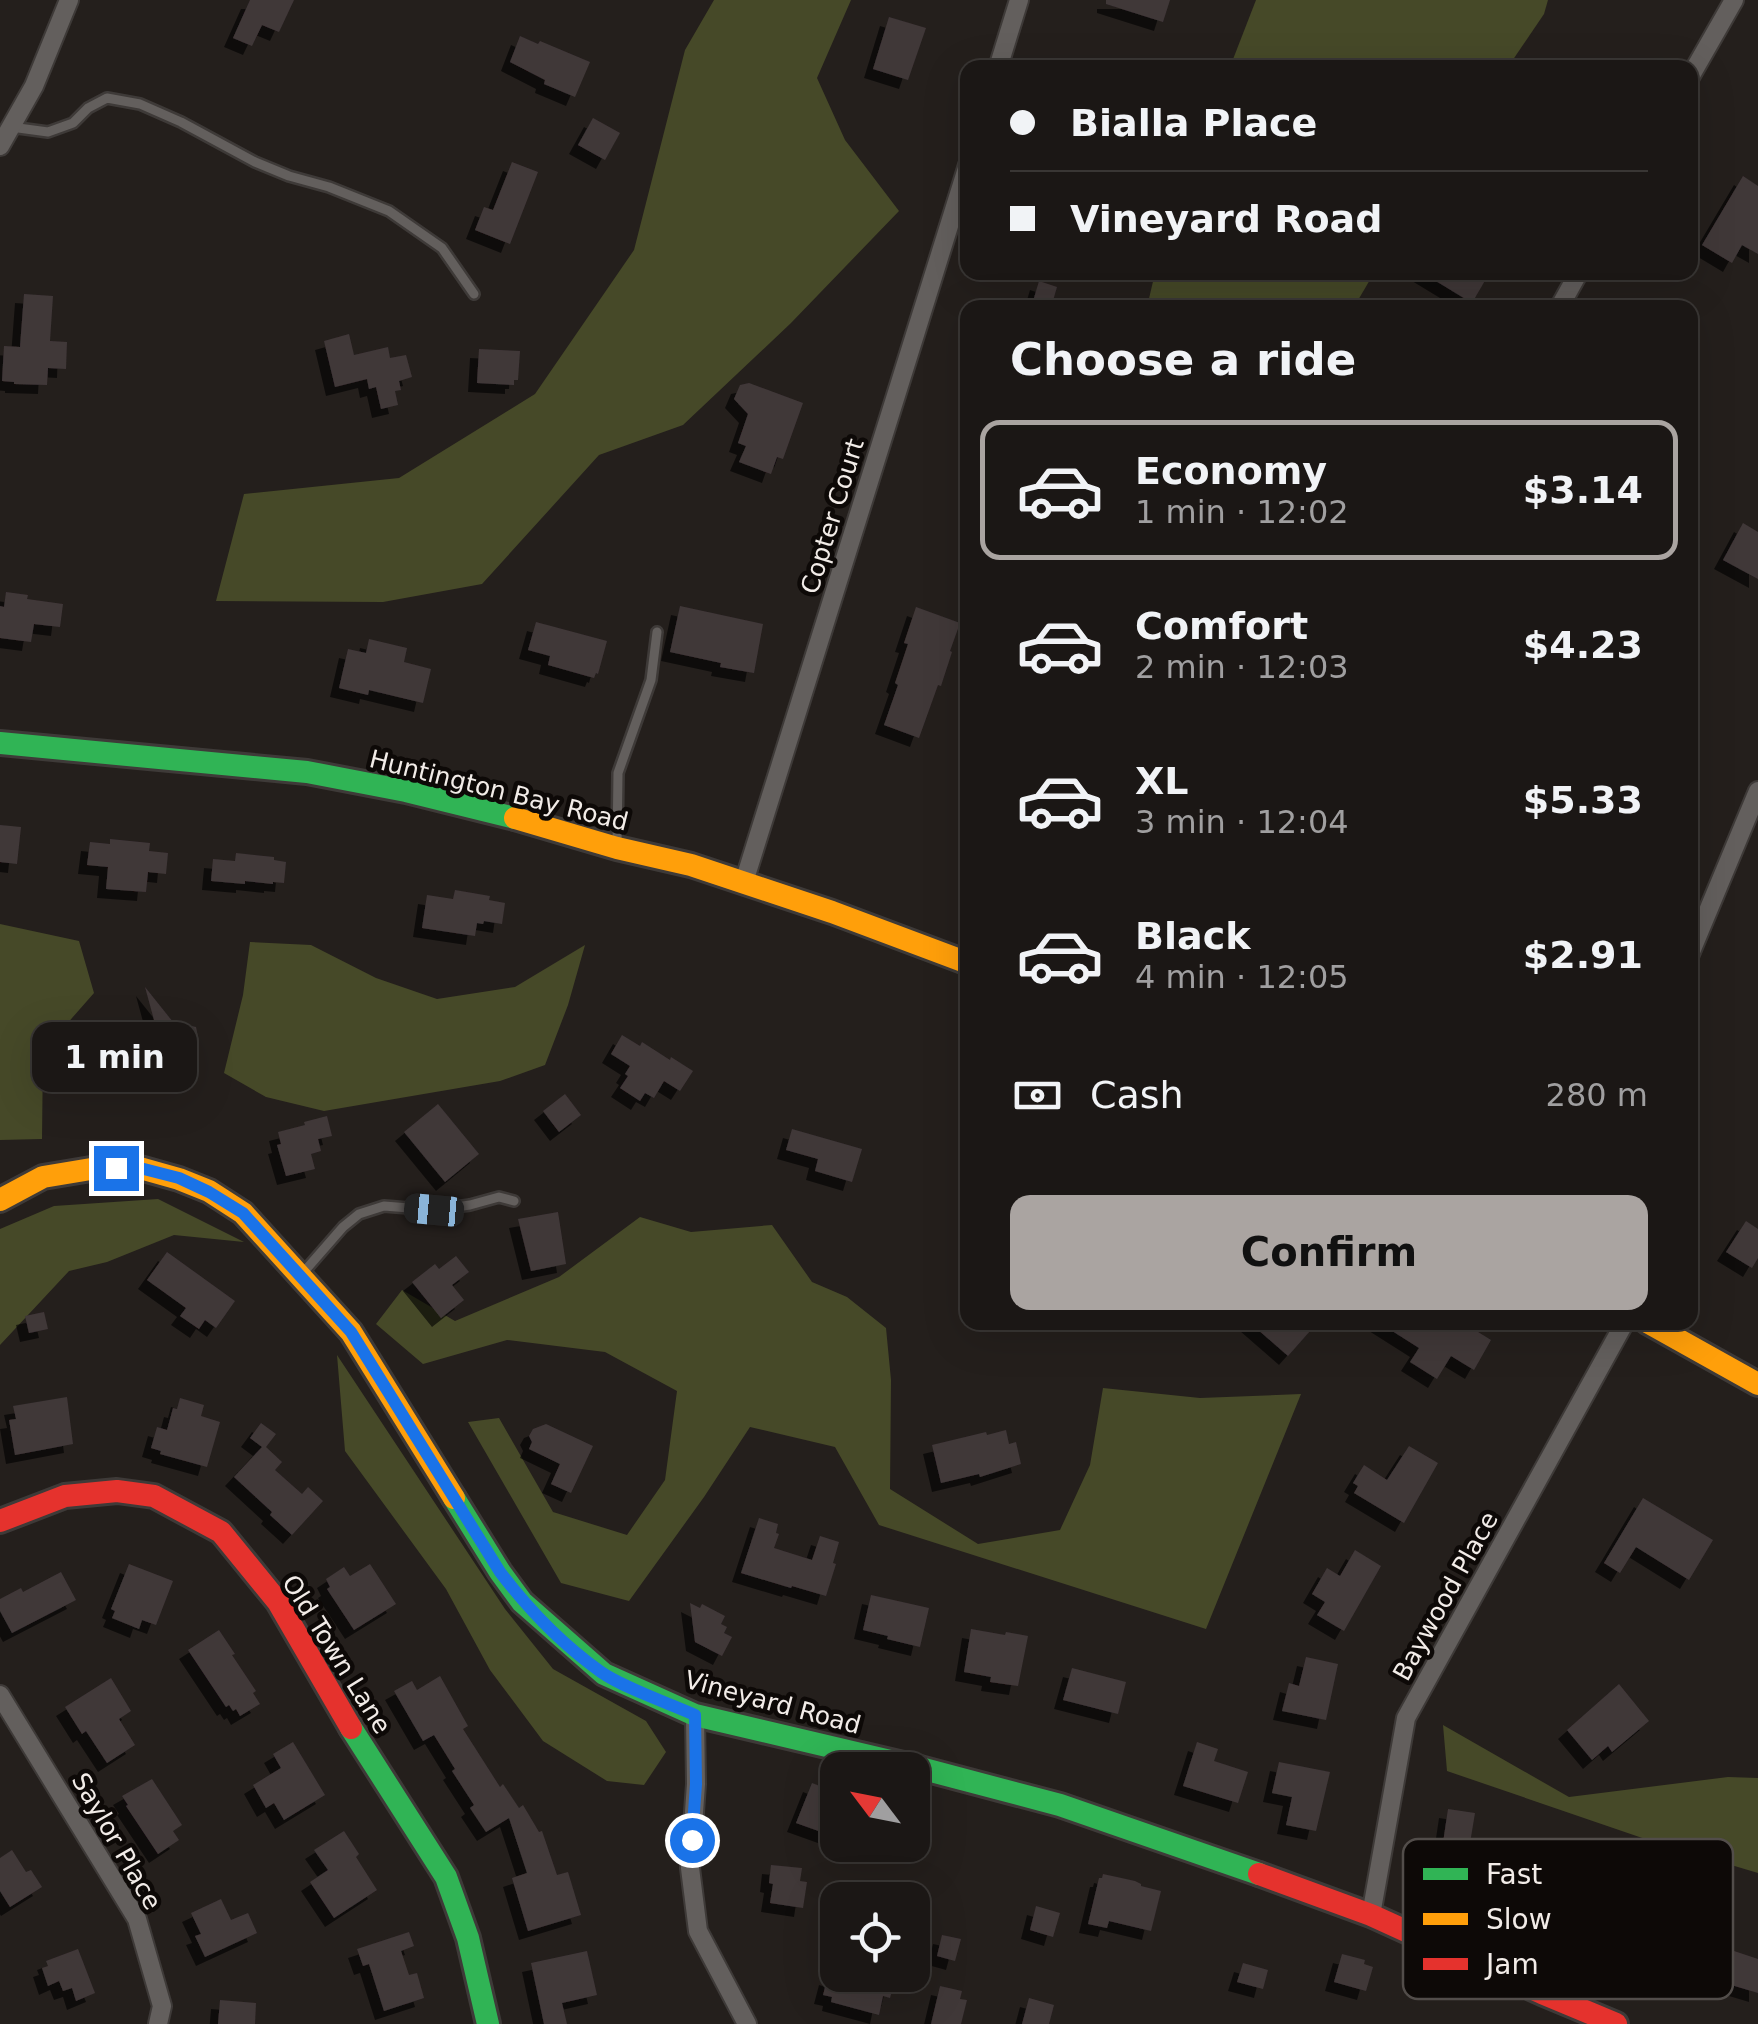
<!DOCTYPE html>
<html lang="en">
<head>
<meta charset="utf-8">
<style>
	:root { --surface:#1b1715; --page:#282422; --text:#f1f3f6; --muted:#a09fa0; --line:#393634; --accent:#aaa4a1 }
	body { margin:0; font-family:"DejaVu Sans",sans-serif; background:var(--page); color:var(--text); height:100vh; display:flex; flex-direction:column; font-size:38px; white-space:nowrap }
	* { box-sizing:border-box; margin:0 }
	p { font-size:32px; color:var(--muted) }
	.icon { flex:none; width:55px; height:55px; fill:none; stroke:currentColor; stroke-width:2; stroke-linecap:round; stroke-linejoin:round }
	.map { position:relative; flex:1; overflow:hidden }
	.drawer { position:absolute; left:960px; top:300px; width:738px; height:1030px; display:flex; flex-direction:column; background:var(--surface); border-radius:20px; box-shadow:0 10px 40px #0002,0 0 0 2px var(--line) }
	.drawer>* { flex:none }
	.banner { position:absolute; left:960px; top:60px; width:738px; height:220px; border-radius:20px; box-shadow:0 10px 40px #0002,0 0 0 2px var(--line); display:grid; align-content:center; height:220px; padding:0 50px; background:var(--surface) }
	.needle { width:65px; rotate:302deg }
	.tools { position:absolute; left:820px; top:1752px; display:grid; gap:20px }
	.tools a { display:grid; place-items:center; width:110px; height:110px; border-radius:20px; background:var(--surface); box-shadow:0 10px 40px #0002,0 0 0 2px var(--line); font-size:50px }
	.end { position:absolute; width:45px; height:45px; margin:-22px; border:12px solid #1a73e8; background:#fff; box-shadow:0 0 0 5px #fff }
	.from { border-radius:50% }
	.bubble { position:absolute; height:70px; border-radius:20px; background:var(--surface); box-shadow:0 10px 40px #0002,0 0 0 2px var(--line); font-size:32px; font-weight:800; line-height:70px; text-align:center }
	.car { position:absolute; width:30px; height:60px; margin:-30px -15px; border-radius:12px; box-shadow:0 0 8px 2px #0007; background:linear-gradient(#222 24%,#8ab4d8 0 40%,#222 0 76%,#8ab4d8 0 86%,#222 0) }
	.banner b { display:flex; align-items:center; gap:35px; height:95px; font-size:38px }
	.banner b+b { border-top:2px solid var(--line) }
	.banner i { width:25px; height:25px; background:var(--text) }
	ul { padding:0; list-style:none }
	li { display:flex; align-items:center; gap:30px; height:140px; margin:0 20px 15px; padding:0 30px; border:5px solid transparent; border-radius:20px }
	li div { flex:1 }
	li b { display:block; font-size:38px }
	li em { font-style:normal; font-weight:800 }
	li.active { border-color:var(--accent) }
	li>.icon { width:90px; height:90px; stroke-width:1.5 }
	h2 { padding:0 50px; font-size:45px; line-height:120px }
	.pay { display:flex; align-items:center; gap:25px; height:110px; padding:0 50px; font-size:38px }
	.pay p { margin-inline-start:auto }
	.primary-button { display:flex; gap:20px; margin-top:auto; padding:20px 50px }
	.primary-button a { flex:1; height:115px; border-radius:20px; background:var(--accent); color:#111; font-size:40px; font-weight:800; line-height:115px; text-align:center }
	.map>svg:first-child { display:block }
</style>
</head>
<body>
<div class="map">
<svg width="1758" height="2024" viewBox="0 0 1758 2024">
	<defs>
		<filter id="shadow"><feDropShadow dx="-9" dy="9" stdDeviation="0" flood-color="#0009"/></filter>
	</defs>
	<rect width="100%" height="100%" fill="#241f1c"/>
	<!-- forest -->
	<g fill="#464928">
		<path d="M714,0h137l-34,78 28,62 54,71 -108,112 -108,102 -84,30 -117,129 -99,18 -167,-1 28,-107 155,-16 136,-84 99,-144 51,-200z"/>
		<path d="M1256,0h292l-4,14 -36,53h-278z"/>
		<path d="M1155,273v-1l219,1 -20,34h-207z"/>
		<path d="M0,924l79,17 15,52 -51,58 -1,88 -42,1z"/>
		<path d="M250,942l61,3 65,33 61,21 78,-12 70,-42 -17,60 -23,60 -45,16 -176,30 -58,-14 -42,-24 19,-78z"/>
		<path d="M158,1199l86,43 -70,-7 -67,27 -38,9 -69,74v-116l54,-23z"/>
		<path d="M640,1217l51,15 81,-7 40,57 35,15 39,31 5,52 -1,109 88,55 82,-14 30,-65 13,-77 97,10 101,-4 -95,235 -327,-104 -44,-78 -85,-20 -46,70 -75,104 -68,-18 -93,-161 31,-4 54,94 74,23 38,-55 12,-89 -72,-39 -98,-12 -84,24 -47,-40 26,-34 53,31 104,-44z"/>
		<path d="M337,1355l168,254 48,60 93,52 20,31 -22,33 -37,-4 -64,-40 -53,-71 -44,-81 -101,-138z"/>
		<path d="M1443,1725l126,72 159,-20 30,1v95l-104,-31 -207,-71z"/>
	</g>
	<!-- building -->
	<g fill="#403739" filter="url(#shadow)">
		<path d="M250,0h44l-15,32 -17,-7 -10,21 -19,-8z"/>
		<path d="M1106,0h64l-7,22 -57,-18z"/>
		<path d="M889,17l37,11 -18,52 -35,-11z"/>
		<path d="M520,36l18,8 2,-3 50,21 -15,35 -31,-13 1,-4 -35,-18z"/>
		<path d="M593,118l27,15 -15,27 -27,-15z"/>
		<path d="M512,162l26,10 -28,72 -35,-14 9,-23 9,3z"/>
		<path d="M1743,176l15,10v68l-16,-9 -10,18 -30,-18z"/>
		<path d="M1421,272h69l-18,31z"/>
		<path d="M1039,281l18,6 -5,17 -18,-6z"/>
		<path d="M24,294l29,2 -3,45 17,1 -1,27 -18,-1 -1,17 -33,-1v-2l-12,-1 2,-35 16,1z"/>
		<path d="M349,334l5,21 34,-8 2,11 16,-3 6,22 -13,4 2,9 -6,1 3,14 -17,4 -5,-22 -7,2 -2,-10 -32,8 -11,-46z"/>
		<path d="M479,349l41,2 -2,29h-4v5l-37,-2z"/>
		<path d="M749,383l54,20 -20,56 -6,-2 -6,17 -32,-12 7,-16 -8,-3 10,-29 -14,-15 6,-14z"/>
		<path d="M1743,523l15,9v47l-35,-19z"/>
		<path d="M6,592l22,3 -1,4 36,5 -3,23 -26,-3 -3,18 -31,-4v-32l4,1z"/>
		<path d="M680,606l83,18 -9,49 -34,-6 1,-4 -51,-11z"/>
		<path d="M916,607l44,16 -10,28 2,1 -11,34 -3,-1 -19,53 -35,-13 14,-40 -3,-2 13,-39 -4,-1z"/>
		<path d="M536,622l71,19 -9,33 -2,-1 -2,5 -46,-13 2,-9 -22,-6z"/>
		<path d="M369,639l38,9 -3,14 27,7 -8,34 -54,-13 -1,5 -29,-7 9,-39 18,4z"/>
		<path d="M0,825l21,2 -4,37 -17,-2z"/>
		<path d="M110,839l40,4 -1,8 19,2 -2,21 -18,-2 -2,20 -40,-3 2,-22 -21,-2 3,-23 20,2z"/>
		<path d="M236,853l38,4v3l12,2 -2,21 -11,-1v2l-28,-3v3l-34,-3 2,-22 22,2z"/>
		<path d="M455,890l35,6 -1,4 16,3 -3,21 -18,-3 -1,3 -6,-1 -2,13 -53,-8 5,-33 26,4z"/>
		<path d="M145,987l28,35 23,5 3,15 -19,4 3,9 -16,4 1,3 -39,10 -1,-4 -12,3 -8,-27 5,-1 -3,-12 44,-11z"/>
		<path d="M622,1035l18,11 2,-4 28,18 1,-3 22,14 -13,20 -16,-10 -10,17 -9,-5 -5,8 -20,-13 8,-12 -3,-2 5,-8 -19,-12z"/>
		<path d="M565,1094l16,21 -22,17 -16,-21z"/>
		<path d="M438,1104l41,50 -34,28 -41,-50z"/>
		<path d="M327,1116l5,20 -14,3 3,12 -10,3 4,15 -29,7 -9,-31 4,-1 -3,-12 27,-7 -1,-3z"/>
		<path d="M792,1129l70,20 -10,33 -37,-11 3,-12 -32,-9z"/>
		<path d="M558,1212l8,52 -35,7 -13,-52z"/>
		<path d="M1746,1221l12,8v29l-6,10 -26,-16z"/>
		<path d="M167,1252l68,49 -19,27 -11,-8 -6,9 -19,-13 6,-8 -39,-28z"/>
		<path d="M456,1256l13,16 -17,13 12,15 -23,18 -29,-36 23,-18 4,5z"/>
		<path d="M44,1312l4,17 -19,4 -4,-17z"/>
		<path d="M1249,1322h69l-30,34z"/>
		<path d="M1378,1322h84l29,18 -17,30 -23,-14 -14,23 -27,-17 9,-14z"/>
		<path d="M67,1397l6,47 -58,11 -6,-35 7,-1 -3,-13z"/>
		<path d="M180,1398l24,7 -3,11 19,6 -13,45 -47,-13 1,-3 -10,-3 6,-21 10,3 6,-22 4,1z"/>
		<path d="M261,1423l15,11 -10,13 16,15 -7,8 27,24 6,-7 15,14 -31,34 -22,-20 2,-3 -38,-35 28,-30 -12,-9z"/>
		<path d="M546,1424l47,22 -22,47 -20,-9 9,-20 -31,-15 3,-7 -3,-6 4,-7z"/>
		<path d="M1006,1430l3,14 7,-2 5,22 -41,13 -1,-3 -38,9 -9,-38 54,-13 1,3z"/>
		<path d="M1409,1446l29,17 -34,60 -50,-30 4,-7 -5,-3 11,-18 23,15z"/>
		<path d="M1643,1498l70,42 -24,40 -53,-33 -16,26 -16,-10z"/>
		<path d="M759,1518l19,6 -2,9 3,1 -5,14 38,12 8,-24 19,6 -6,21 3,1 -10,32 -34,-10 -1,2 -50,-15z"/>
		<path d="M1355,1550l26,16 -37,65 -27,-16 8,-13 -13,-8 15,-26 13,8z"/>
		<path d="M129,1564l44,17 -17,44 -14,-5 -3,9 -27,-11 3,-7 -4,-2z"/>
		<path d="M370,1564l26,40 -42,26 -27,-41 3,-2 -4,-8 18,-12 6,9z"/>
		<path d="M61,1572l15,28 -64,33 -12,-22v-12l21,-11 2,4z"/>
		<path d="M871,1595l58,13 -9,39 -33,-8 1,-3 -25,-6z"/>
		<path d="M690,1603l10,5 2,-4 23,12 -4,8 6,3 -3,6 8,4 -10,19 -27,-14z"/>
		<path d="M971,1629l34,6 1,-3 22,4 -10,50 -28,-4 1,-5 -27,-5z"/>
		<path d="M219,1630l16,24 -3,1 24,36 -3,2 7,11 -20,12 -4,-7 -3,2 -4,-6 -3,2 -38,-57z"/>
		<path d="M1306,1657l32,7 -12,56 -44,-9 7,-28 10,3z"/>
		<path d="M1072,1668l54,14 -8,32 -55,-14z"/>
		<path d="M440,1676l28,50 -5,3 37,58 3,-3 16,24 4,-3 16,27 3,-1 15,44 11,-3 13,43 -53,16 -16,-53 15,-5 -18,-55 -23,14 -16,-24 4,-3 -22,-34 3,-2 -21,-34 -11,6 -29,-50 18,-10 5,9z"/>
		<path d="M111,1678l20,33 -12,8 16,26 -28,18 -21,-32 -4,3 -17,-27z"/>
		<path d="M1619,1684l30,37 -37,31 -4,-6 -16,14 -25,-30z"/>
		<path d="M293,1742l32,53 -41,25 -10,-17 -8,5 -13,-23 28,-17 -8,-14z"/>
		<path d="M1197,1742l21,7 -4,12 34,11 -10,31 -55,-17z"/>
		<path d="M1279,1762l51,10 -14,59 -30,-6 6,-28 -20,-4z"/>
		<path d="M152,1779l30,46 -9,6 6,9 -21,14 -32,-48 2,-1 -6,-9z"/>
		<path d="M812,1783l26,10v45l-42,-15z"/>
		<path d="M1448,1809l27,4 -9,54 -26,-4z"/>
		<path d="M344,1831l15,23 -3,3 21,33 -43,28 -24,-36 18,-12 -14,-20z"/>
		<path d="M12,1850l14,22 5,-2 11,17 -32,20 -10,-16v-33z"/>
		<path d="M771,1865l31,3 -2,13 7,1 -4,26 -33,-5 3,-19 -4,-1z"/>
		<path d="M1103,1874l32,7 6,3v2l20,5 -10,40 -42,-10 -2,7 -19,-4 11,-46h3z"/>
		<path d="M221,1899l10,21 17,-7 9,20 -52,24 -10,-21 6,-2 -10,-21z"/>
		<path d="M1036,1906l24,7 -7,24 -23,-7z"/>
		<path d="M409,1932l5,14 -13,5 8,24 8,-2 7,25 -40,13 -15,-47 -6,2 -6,-17z"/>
		<path d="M942,1935l19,4 -6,22 -18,-5z"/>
		<path d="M78,1949l17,44 -19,8 -4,-13 -9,3 -4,-10 -11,5 -6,-18 6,-2 -2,-5z"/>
		<path d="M1728,1949l30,10v34l-40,-12z"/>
		<path d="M587,1951l10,44 -35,8 5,21h-23l-13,-61z"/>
		<path d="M1342,1954l23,6 -1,4 9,3 -7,24 -32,-9z"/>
		<path d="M1243,1963l25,7 -5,19 -26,-7z"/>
		<path d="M839,1975h57l-6,23 -7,-2 -4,19 -48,-13 1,-5 -9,-2 5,-19 10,3z"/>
		<path d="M940,1986l22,5 -2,8 7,1 -6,24h-30z"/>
		<path d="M1029,1998l25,7 -5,19h-27z"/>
		<path d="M220,2000l36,3 -1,21h-37z"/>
	</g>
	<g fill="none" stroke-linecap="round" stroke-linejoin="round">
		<defs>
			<g id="lane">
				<path d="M11,127l37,5 25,-9 15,-15 19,-10 33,6 41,18 74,40 34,14 40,11 60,24 53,37 32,46"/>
				<path d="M617,845l1,-72 33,-93 6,-48"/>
				<path d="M302,1274l41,-47 16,-13 25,-8 50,4 36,-5 29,-8 15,4"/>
			</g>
			<g id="street">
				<path d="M998,68l21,-68"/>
				<path d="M1690,77l44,-77"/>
				<path d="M0,146l34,-60 35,-86"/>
				<path d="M1559,308l20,-36"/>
				<path d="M744,882l224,-717"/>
				<path d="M1690,954l68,-163"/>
				<path d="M0,1695l137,224 25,87 -4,18"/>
				<path d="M695,1715l1,69 -6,84 8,63 49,93"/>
				<path d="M1371,1915l35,-197 219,-396"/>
			</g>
			<g id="fast">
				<path d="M0,743l307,29 99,19 109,27"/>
				<path d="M454,1498l46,74 22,30 82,72 91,41 225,53 140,37 199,69"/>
				<path d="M351,1728l95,149 22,61 20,86"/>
			</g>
			<g id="slow">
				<path d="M515,818l102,30 74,17 141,47 136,51"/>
				<path d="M0,1200l43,-23 48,-8 49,-1 39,11 30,12 34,22 108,119 103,166"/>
				<path d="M1647,1322l111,62"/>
			</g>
			<g id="jam">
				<path d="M0,1521l65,-25 52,-5 37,5 67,36 57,70 73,126"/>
				<path d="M1259,1874l112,41 171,78 74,31"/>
			</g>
		</defs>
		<!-- lane casing -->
		<use href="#lane" stroke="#3e3a38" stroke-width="14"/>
		<!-- street casing -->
		<use href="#street" stroke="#3e3a38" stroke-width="22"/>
		<!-- fast casing -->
		<use href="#fast" stroke="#3e3a38" stroke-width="28"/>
		<!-- slow casing -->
		<use href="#slow" stroke="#3e3a38" stroke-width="28"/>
		<!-- jam casing -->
		<use href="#jam" stroke="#3e3a38" stroke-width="28"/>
		<!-- lane -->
		<use href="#lane" stroke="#635f5d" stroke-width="9"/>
		<!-- street -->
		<use href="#street" stroke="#635f5d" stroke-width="18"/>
		<!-- fast -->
		<use href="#fast" stroke="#30b455" stroke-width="22"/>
		<!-- slow -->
		<use href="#slow" stroke="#ff9f0a" stroke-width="22"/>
		<!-- jam -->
		<use href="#jam" stroke="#e5322d" stroke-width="22"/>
	</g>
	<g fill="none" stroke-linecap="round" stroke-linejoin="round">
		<!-- route -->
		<path stroke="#1a73e8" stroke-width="12" d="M116,1168h24l39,10 30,14 34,21 108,119 149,240c29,38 63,73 101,100 23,16 67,31 94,43l1,69 -4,56"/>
	</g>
	<g text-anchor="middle" stroke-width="9" stroke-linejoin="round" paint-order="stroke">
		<!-- street labels -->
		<g font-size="25" fill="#f2ece8" stroke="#0d0907">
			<text transform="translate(832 516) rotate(-73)" y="9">Copter Court</text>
			<text transform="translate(499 790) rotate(14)" y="9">Huntington Bay Road</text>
			<text transform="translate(1445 1596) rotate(-61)" y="9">Baywood Place</text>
			<text transform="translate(337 1654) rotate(58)" y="9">Old Town Lane</text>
			<text transform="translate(773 1702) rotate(15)" y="9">Vineyard Road</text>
			<text transform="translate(117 1841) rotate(60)" y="9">Saylor Place</text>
		</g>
	</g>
	<!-- legend -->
	<rect x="1403" y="1839" width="330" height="160" rx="15" fill="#0d0907" stroke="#524d4a" stroke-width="2.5"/>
	<rect x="1423" y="1868" width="45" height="12" fill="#30b455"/>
	<rect x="1423" y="1913" width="45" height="12" fill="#ff9f0a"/>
	<rect x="1423" y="1958" width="45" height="12" fill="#e5322d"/>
	<g font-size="28" fill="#f2ece8">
		<text x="1486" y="1884">Fast</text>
		<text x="1486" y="1929">Slow</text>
		<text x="1486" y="1974">Jam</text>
	</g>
</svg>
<div class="tools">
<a><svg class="needle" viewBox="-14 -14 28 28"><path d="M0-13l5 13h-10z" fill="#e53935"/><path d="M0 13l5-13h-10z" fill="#a09fa0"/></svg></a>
<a><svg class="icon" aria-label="locate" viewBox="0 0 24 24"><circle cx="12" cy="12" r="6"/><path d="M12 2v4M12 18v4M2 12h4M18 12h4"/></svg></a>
</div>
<i class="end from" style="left:692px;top:1840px"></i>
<i class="end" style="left:116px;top:1168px"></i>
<div class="bubble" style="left:32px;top:1022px;width:165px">1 min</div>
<i class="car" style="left:434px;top:1210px;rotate:275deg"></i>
<div class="banner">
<b><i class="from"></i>Bialla Place</b>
<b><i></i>Vineyard Road</b>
</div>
<section class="drawer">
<h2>Choose a ride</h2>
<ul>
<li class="active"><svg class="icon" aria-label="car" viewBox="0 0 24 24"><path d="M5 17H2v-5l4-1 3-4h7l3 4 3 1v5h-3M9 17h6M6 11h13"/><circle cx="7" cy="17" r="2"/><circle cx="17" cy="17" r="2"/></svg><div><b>Economy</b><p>1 min · 12:02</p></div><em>$3.14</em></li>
<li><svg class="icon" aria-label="car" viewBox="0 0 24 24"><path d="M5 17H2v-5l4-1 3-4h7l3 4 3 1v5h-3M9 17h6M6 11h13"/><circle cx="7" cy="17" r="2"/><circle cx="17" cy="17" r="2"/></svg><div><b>Comfort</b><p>2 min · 12:03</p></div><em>$4.23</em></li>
<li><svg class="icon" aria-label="car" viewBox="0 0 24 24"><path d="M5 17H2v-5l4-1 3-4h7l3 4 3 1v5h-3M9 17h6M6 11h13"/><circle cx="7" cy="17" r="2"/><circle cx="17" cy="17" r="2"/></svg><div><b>XL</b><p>3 min · 12:04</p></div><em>$5.33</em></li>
<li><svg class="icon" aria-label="car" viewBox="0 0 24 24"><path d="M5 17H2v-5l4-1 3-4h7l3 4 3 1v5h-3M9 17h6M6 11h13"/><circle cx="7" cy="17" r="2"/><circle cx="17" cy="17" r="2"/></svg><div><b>Black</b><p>4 min · 12:05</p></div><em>$2.91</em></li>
</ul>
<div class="pay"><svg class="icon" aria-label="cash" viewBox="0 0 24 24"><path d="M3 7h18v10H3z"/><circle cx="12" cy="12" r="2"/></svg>Cash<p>280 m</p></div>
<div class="primary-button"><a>Confirm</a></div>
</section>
</div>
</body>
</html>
